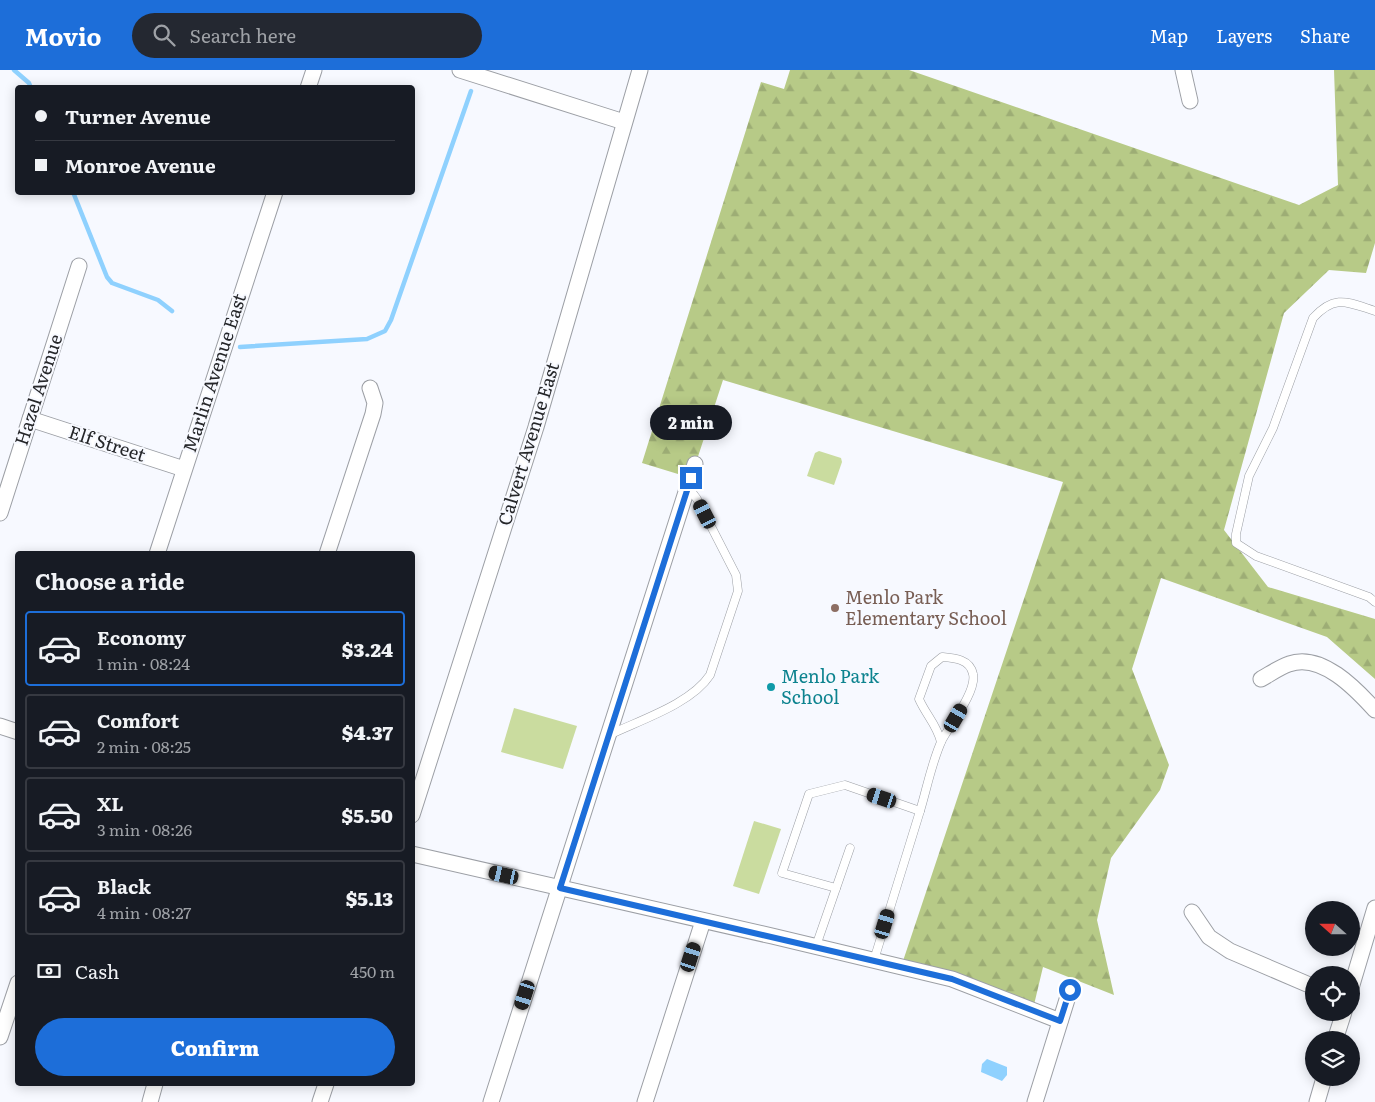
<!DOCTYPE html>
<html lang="en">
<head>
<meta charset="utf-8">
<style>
	:root { --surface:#171b24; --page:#242831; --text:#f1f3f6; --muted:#9ea1a6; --line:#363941; --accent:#1d6ed9 }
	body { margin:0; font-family:Literata,serif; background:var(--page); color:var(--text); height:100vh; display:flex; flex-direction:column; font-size:19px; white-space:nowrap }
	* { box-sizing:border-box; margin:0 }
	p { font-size:16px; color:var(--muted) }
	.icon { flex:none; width:28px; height:28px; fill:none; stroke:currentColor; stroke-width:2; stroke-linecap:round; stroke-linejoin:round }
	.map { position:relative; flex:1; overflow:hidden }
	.panel { position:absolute; left:15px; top:481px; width:400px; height:535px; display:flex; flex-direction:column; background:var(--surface); border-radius:5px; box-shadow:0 2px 12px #0003 }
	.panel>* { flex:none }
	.top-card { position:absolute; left:15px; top:15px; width:400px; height:110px; border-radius:5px; box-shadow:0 2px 12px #0003; display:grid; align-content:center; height:110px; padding:0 20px; background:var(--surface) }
	.needle { width:32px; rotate:291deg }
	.tools { position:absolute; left:1305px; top:831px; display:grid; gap:10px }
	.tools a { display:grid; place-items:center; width:55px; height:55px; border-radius:50%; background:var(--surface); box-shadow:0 2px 12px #0003; font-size:25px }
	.end { position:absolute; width:22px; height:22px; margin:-11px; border:6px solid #1d6ed9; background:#fff; box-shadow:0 0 0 2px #fff }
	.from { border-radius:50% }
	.bubble { position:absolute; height:35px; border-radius:18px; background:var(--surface); box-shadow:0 2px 12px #0003; font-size:16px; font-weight:800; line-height:35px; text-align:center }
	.car { position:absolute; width:15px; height:30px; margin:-15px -8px; border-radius:6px; box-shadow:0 0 4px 1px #0007; background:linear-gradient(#222 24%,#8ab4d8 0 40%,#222 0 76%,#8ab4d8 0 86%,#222 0) }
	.top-card b { display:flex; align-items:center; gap:18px; height:48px; font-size:19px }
	.top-card b+b { border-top:1px solid var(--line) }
	.top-card i { width:12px; height:12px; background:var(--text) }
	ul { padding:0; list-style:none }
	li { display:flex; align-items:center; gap:15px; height:75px; margin:0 10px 8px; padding:0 10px; border:2px solid var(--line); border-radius:5px }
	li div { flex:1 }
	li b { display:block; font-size:19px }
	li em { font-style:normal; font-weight:800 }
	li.active { border-color:var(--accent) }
	li>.icon { width:45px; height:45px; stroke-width:1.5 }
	h2 { padding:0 20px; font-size:22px; line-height:60px }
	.pay { display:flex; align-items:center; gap:12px; height:55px; padding:0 20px; font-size:19px }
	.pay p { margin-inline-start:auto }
	.cta { display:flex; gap:10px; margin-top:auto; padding:10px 20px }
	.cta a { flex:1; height:58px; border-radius:30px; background:var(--accent); color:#fff; font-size:20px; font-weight:800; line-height:58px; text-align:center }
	header { display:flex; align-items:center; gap:30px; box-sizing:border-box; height:70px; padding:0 25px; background:var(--accent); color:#fff }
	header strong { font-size:24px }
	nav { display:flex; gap:28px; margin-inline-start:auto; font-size:18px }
	.search { width:350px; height:45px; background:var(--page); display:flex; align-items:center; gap:12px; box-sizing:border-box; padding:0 18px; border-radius:28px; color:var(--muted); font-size:19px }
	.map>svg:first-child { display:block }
</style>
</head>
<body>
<header>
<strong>Movio</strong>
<div class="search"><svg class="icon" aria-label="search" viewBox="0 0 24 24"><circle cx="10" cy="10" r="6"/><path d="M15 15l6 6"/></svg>Search here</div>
<nav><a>Map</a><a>Layers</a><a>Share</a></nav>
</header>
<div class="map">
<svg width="1375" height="1032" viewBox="0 0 1375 1032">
	<defs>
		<pattern id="forest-firs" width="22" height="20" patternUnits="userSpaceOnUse" patternTransform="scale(1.25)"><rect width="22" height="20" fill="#b7ca87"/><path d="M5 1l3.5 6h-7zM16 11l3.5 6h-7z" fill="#9dad75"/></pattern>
	</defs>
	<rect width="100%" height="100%" fill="#f7f9ff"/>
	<!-- forest -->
	<path fill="url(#forest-firs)" d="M790,0h119l390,135 39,-20 -4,-115h41v173l-9,30 -37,-3 -45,43 -60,217 44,57 107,32v60l-48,-42 -166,-59 -29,91 37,96 -9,25 -49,68 -14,62 17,75 -71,-28 -10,42 -132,-42 162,-485 -340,-102 -32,98 -49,-15 119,-381 23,7z"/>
	<!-- park -->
	<g fill="#cadc9f">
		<path d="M819,381l22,7 1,4 -8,23 -27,-9 8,-23z"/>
		<path d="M514,638l63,18 -14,43 -62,-17z"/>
		<path d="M754,751l27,8 -22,65 -26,-8z"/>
	</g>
	<!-- water -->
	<path fill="#8fd1fe" d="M987,989l20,8v8l-5,6 -21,-9 1,-8z"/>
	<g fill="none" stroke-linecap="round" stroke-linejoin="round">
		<!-- stream -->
		<g stroke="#8fd1fe" stroke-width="4.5">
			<path d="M14,0l15,13 2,5"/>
			<path d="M73,122l34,85 5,6 46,17 14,11"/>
			<path d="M240,277l127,-8 18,-8 6,-11 80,-229"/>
		</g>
		<defs>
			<g id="lane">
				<path d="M1375,241c-28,-9 -40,-17 -62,7l-40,110 -24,48 -13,58v9l20,13 113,41 6,5"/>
				<path d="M609,665c31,-15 82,-31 101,-60l28,-84 -2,-16 -39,-76 -9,-12"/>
				<path d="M920,741c7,-23 12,-50 22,-71 8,-15 35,-49 31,-66 -3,-15 -19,-16 -31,-17l-11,9 -12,33c7,16 18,26 22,43"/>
				<path d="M836,818l-54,-15 27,-79 36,-9 75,26 -46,149"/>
				<path d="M816,876l34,-98"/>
			</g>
			<g id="street">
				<path d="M460,0l164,52"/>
				<path d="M1183,0l7,31"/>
				<path d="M308,18l6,-18"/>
				<path d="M30,349l154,50"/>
				<path d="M0,443l79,-247"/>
				<path d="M157,484l118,-362"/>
				<path d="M327,484l46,-140 2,-11 -5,-15"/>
				<path d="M1261,609c9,-5 19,-12 28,-15 32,-12 67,25 86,46"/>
				<path d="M0,656l18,6"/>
				<path d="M412,745l124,-388 104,-357"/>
				<path d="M412,784l360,82 180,43 108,42"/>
				<path d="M1192,842l17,25 21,14 84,36"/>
				<path d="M1351,918l24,-80"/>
				<path d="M0,967l18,-54"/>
				<path d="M1335,970l9,-28"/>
				<path d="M150,1032l5,-18"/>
				<path d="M320,1032l6,-18"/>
				<path d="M491,1032l204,-638"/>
				<path d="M645,1032l58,-181"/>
				<path d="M1035,1032l35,-112"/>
				<path d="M1317,1032l7,-24"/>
			</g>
		</defs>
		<!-- lane casing -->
		<use href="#lane" stroke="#9c9fa5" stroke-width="9"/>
		<!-- street casing -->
		<use href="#street" stroke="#9c9fa5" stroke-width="17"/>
		<!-- lane -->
		<use href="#lane" stroke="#fff" stroke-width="8"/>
		<!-- street -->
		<use href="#street" stroke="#fff" stroke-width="15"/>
	</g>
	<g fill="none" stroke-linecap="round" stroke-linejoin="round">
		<!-- route -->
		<path stroke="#1d6ed9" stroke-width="6" d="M691,408l-131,410 392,91 108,42 10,-31"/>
	</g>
	<!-- markers -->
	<circle fill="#8d6e63" stroke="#f7f9ff" stroke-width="2" cx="835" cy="538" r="5"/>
	<circle fill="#0f9aa8" stroke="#f7f9ff" stroke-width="2" cx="771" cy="617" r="5"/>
	<g text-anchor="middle" stroke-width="4" stroke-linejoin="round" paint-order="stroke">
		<!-- street labels -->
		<g font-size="18" fill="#252629" stroke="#f7f9ff">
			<text transform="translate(215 303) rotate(-72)" y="6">Marlin Avenue East</text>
			<text transform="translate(39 320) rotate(-72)" y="6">Hazel Avenue</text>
			<text transform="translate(107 374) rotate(18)" y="6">Elf Street</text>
			<text transform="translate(529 374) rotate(-73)" y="6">Calvert Avenue East</text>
		</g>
		<!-- education labels -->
		<g font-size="18" fill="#785e54" stroke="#f7f9ff" text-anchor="start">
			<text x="845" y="534">Menlo Park<tspan x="845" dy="21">Elementary School</tspan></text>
		</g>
		<!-- culture labels -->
		<g font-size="18" fill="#0d838f" stroke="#f7f9ff" text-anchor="start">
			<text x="781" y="613">Menlo Park<tspan x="781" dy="21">School</tspan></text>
		</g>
	</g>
</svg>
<div class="tools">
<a><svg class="needle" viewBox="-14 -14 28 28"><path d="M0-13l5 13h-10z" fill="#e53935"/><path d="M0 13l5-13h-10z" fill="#9ea1a6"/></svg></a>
<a><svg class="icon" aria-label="locate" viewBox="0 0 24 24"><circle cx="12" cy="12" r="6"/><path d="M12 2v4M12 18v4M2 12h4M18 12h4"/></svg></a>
<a><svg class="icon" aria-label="layers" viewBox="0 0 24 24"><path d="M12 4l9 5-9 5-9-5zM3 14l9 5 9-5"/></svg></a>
</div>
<i class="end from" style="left:1070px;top:920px"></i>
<i class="end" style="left:691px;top:408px"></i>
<div class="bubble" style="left:650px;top:335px;width:82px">2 min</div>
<i class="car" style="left:705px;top:444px;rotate:333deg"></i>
<i class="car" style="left:956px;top:648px;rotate:30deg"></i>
<i class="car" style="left:882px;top:728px;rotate:288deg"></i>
<i class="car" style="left:504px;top:805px;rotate:283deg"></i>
<i class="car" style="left:885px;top:854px;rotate:17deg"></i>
<i class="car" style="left:691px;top:887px;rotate:18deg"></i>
<i class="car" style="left:525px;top:925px;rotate:198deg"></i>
<div class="top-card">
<b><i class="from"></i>Turner Avenue</b>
<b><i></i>Monroe Avenue</b>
</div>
<section class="panel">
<h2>Choose a ride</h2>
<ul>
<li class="active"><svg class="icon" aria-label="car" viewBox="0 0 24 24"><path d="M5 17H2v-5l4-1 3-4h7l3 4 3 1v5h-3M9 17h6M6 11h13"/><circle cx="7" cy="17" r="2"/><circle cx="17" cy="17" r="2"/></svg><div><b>Economy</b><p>1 min · 08:24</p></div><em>$3.24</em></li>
<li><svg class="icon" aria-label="car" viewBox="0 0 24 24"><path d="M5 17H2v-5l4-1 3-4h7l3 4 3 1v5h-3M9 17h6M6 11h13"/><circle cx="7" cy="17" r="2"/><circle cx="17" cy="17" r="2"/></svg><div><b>Comfort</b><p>2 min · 08:25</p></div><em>$4.37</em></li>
<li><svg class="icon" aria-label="car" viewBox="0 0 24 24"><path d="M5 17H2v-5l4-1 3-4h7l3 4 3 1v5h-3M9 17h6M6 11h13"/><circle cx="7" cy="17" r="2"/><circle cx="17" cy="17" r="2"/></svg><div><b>XL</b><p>3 min · 08:26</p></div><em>$5.50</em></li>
<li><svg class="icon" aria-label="car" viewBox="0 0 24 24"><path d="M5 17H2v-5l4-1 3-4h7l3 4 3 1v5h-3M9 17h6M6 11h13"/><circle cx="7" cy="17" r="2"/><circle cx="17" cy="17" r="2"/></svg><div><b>Black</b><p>4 min · 08:27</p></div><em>$5.13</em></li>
</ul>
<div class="pay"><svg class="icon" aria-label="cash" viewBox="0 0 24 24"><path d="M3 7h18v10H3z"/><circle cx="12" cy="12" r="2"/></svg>Cash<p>450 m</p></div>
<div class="cta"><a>Confirm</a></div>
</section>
</div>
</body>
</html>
